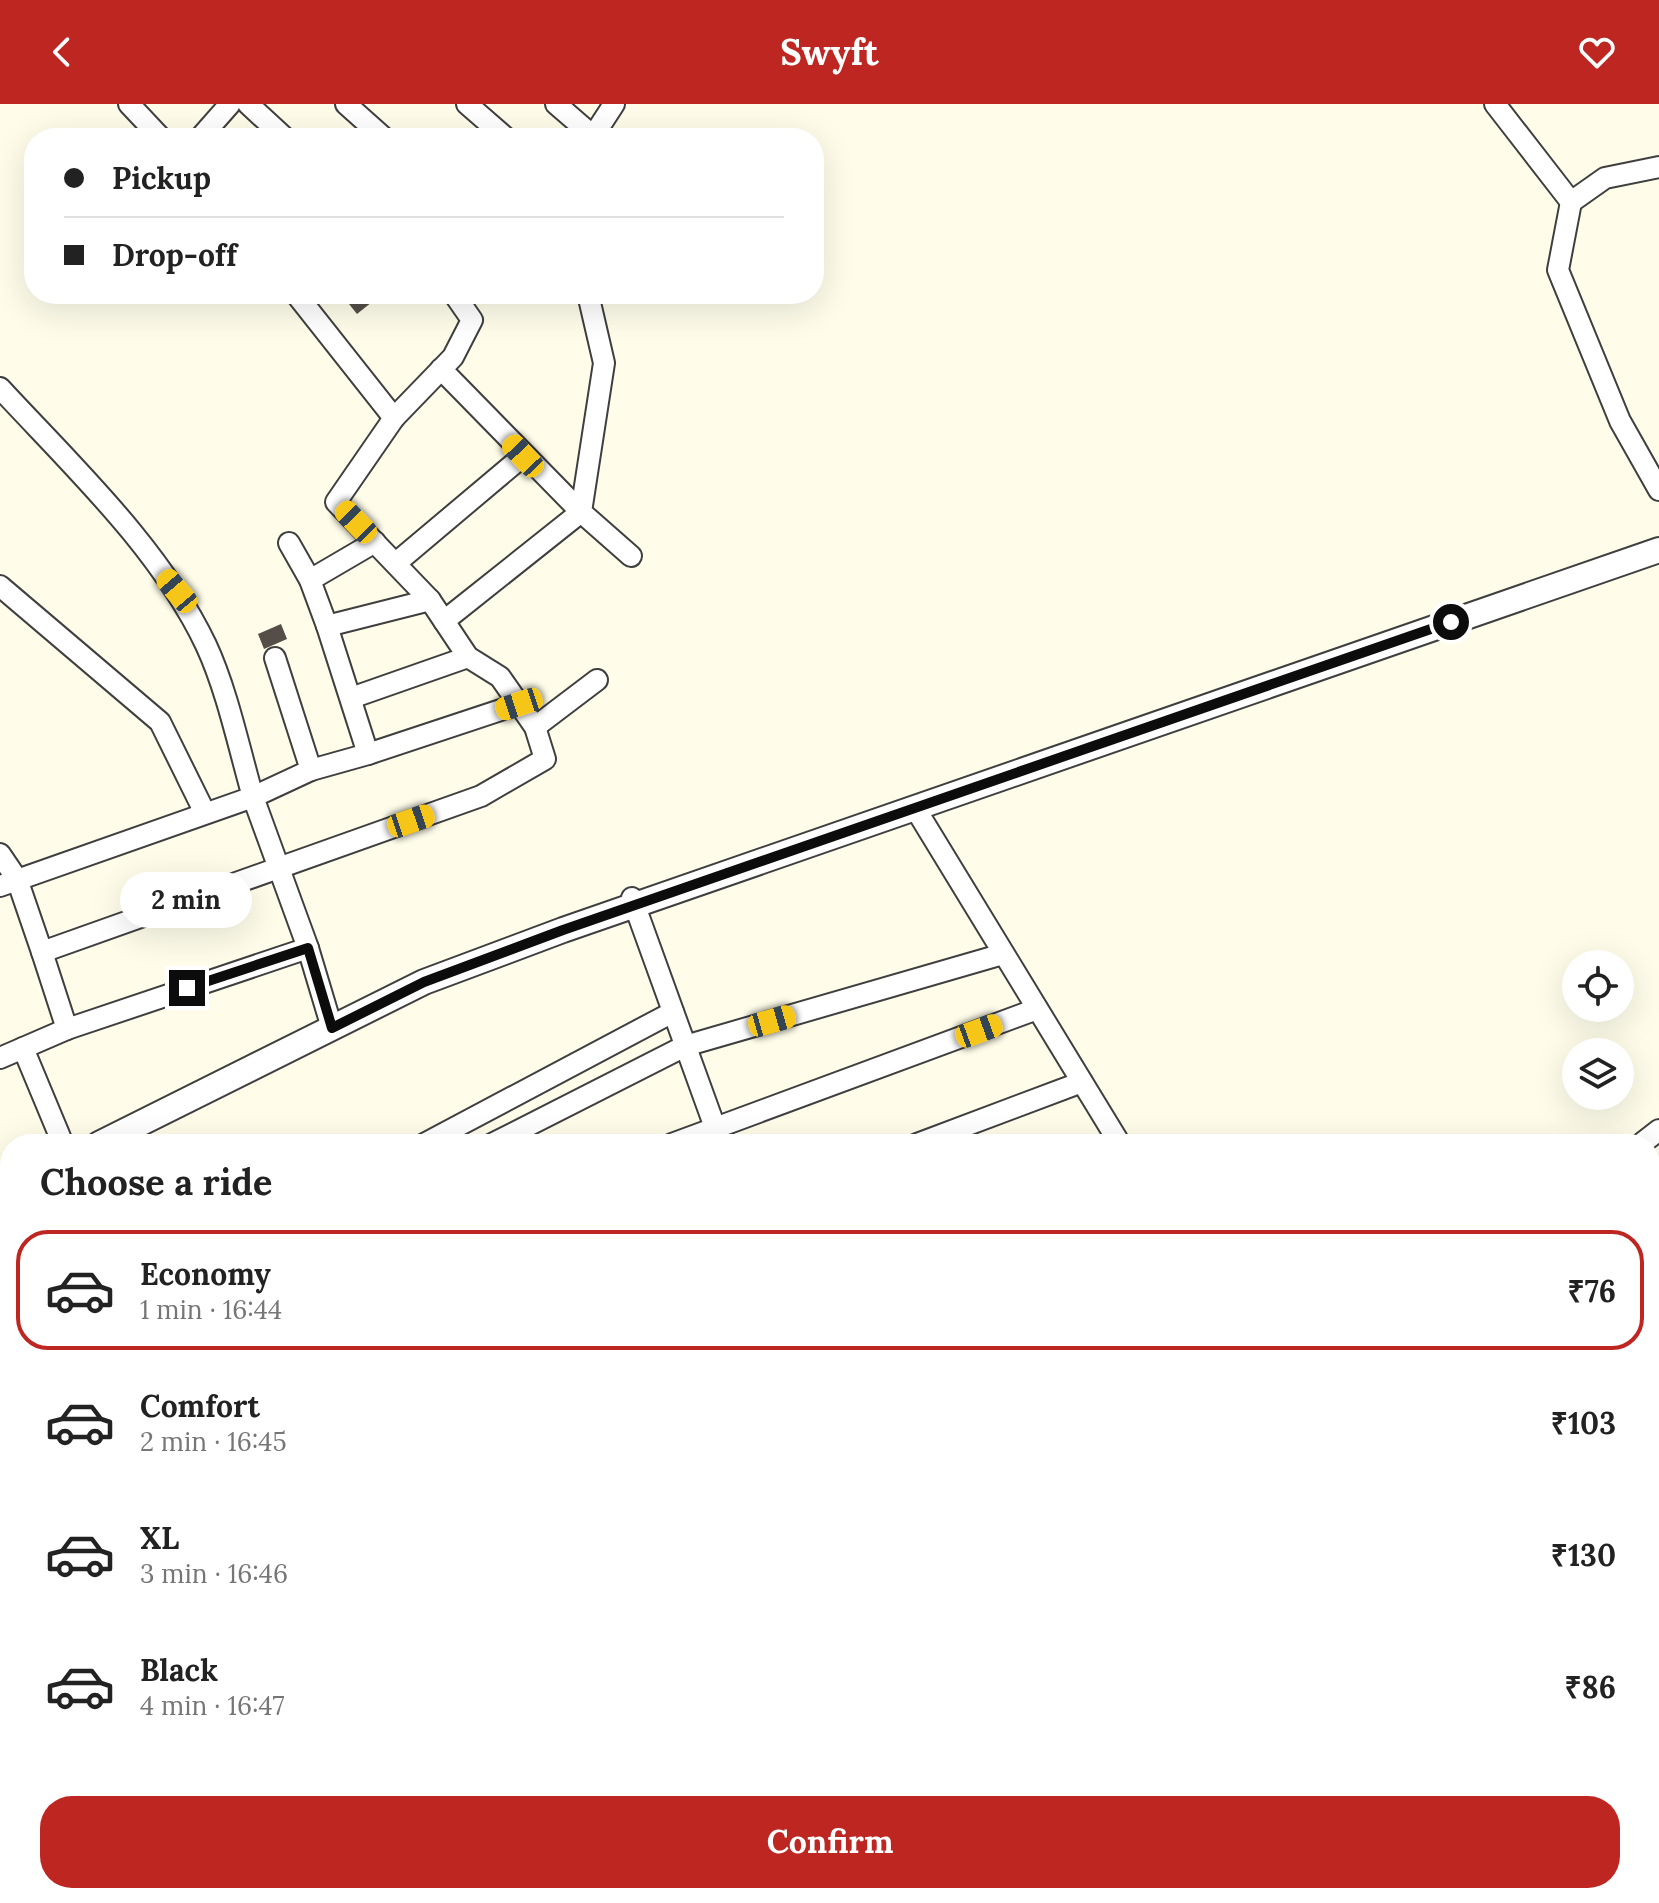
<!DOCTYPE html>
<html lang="en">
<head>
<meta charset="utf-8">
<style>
	:root { --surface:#fff; --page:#f6f6f6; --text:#222; --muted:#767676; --line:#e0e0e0; --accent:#be2621 }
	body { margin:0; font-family:Lora,serif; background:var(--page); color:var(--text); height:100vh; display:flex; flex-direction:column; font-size:30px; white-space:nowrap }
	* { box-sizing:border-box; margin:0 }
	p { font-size:26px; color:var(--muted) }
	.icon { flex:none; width:44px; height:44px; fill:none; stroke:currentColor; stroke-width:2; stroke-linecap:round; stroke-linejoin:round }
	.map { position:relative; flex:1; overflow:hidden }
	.sheet { position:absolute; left:0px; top:1030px; width:1660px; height:770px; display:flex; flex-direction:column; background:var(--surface); border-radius:32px 32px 0 0; box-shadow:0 8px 32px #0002 }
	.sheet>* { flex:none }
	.guide { position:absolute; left:24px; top:24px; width:800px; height:176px; border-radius:32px; box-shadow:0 8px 32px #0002; display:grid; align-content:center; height:176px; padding:0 40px; background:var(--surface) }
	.fabs { position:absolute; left:1562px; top:846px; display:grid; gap:16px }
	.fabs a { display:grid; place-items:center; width:72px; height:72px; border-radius:50%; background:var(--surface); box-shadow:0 8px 32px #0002; font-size:40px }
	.end { position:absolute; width:36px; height:36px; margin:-18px; border:10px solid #0c0c0c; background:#fff; box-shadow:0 0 0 4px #fff }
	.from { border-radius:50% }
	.bubble { position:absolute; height:56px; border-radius:28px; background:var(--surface); box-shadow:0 8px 32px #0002; font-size:26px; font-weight:700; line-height:56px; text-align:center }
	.car { position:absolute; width:24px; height:48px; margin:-24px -12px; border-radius:10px; box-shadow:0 0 6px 2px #0007; background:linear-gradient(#f5c518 24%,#345 0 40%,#f5c518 0 76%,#345 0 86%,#f5c518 0) }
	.guide b { display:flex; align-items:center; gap:28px; height:76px; font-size:30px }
	.guide b+b { border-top:2px solid var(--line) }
	.guide i { width:20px; height:20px; background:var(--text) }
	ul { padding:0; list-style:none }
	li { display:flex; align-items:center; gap:24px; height:120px; margin:0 16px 12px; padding:0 24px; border:4px solid transparent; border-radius:32px }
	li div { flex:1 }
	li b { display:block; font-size:30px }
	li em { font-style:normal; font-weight:700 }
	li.active { border-color:var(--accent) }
	li>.icon { width:72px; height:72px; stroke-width:1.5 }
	h2 { padding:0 40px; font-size:36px; line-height:96px }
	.button { display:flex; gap:16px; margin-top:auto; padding:16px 40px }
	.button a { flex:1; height:92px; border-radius:32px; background:var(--accent); color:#fff; font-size:32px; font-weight:700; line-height:92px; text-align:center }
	header { display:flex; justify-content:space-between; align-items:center; height:104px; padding:0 40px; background:var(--accent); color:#fff; font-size:36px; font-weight:700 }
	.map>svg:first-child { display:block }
</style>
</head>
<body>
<header><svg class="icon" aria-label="back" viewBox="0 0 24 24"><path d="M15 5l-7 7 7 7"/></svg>Swyft<svg class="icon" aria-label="heart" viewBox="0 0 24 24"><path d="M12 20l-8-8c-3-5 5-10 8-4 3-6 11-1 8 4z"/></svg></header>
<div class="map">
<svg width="1659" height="1799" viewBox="0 0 1659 1799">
	<rect width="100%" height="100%" fill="#fffdea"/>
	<!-- building -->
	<g fill="#554e48">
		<path d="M341,190h41l-25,20z"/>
		<path d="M281,520l6,15 -23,10 -6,-15z"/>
	</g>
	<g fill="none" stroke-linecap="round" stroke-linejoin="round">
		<defs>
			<g id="minor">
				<path d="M129,0l32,34"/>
				<path d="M248,0l37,34"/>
				<path d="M346,0l38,34"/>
				<path d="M467,0l39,34"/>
				<path d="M556,0l37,32"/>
				<path d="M1495,0l76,98"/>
				<path d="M200,34l30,-34"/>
				<path d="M592,34l22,-34"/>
				<path d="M1659,63l-54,11 -34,24 -13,68 62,151 39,69"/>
				<path d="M296,190l98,124"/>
				<path d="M588,190l16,69 -23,149 50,44"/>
				<path d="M441,265l140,143 -137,109"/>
				<path d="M0,284c72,78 160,160 206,257 21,45 33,103 47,152l-253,89"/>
				<path d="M396,459l127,-107"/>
				<path d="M310,476l65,-38"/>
				<path d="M0,482l160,136 44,89"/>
				<path d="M430,496l-94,-98 58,-84 59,-61 19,-37 -18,-26"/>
				<path d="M275,554l36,112 -58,27 55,151 24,80"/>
				<path d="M351,594l117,-41"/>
				<path d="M535,623l62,-47"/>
				<path d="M368,650l151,-50"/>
				<path d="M311,666l57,-16 -41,-128"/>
				<path d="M915,704l205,336"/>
				<path d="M0,750l17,25 25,73 439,-156 64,-37 -10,-32 -35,-50 -32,-20 -38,-57 -103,26 -17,-46 -21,-37"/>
				<path d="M632,794l89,246"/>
				<path d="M42,848l25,77"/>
				<path d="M23,944l40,96"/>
				<path d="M0,954l67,-29 241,-81"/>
				<path d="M424,1040l249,-132"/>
				<path d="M492,1040l193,-98 318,-92"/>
				<path d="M672,1040l365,-135"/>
				<path d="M917,1040l165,-62"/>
				<path d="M1641,1040l18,-14"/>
				<path d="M0,1117l10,2"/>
				<path d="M1650,1125l9,-7"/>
				<path d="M1650,1190l9,11"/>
				<path d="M0,1193l10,16"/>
				<path d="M1650,1220l9,-2"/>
				<path d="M1650,1293l9,11"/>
				<path d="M0,1357l10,15"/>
				<path d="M1650,1469l9,11"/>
				<path d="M0,1483l10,16"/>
				<path d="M0,1590l10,14"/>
				<path d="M1650,1640l9,10"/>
				<path d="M0,1712l10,-9"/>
				<path d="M245,1790l9,9"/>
				<path d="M543,1790l9,9"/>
				<path d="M656,1790l8,9"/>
				<path d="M731,1790l8,9"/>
				<path d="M932,1790l9,9"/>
				<path d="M1384,1790l8,9"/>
				<path d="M1506,1790l7,9"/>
				<path d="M1625,1790l7,9"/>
				<path d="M15,1799l10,-9"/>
				<path d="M99,1799l10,-9"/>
				<path d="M265,1799l9,-9"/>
				<path d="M452,1799l9,-9"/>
				<path d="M859,1799l10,-9"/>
				<path d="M1096,1799l7,-9"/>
				<path d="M1183,1799l7,-9"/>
				<path d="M1278,1799l7,-9"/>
				<path d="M1647,1799l12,-11"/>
			</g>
			<g id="tertiary">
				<path d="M99,1040l325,-162 139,-52 1096,-380"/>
				<path d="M0,1096l10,-6"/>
			</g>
		</defs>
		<!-- minor casing -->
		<use href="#minor" stroke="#3f3f3f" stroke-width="24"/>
		<!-- tertiary casing -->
		<use href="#tertiary" stroke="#3f3f3f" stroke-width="28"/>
		<!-- minor -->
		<use href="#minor" stroke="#fff" stroke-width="20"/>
		<!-- tertiary -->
		<use href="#tertiary" stroke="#fff" stroke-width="24"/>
	</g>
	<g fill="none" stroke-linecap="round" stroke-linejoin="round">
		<!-- route -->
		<path stroke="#0c0c0c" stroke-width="10" d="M187,884l121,-40 24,80 92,-46 139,-52 888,-308"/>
	</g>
</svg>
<div class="fabs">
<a><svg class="icon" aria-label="locate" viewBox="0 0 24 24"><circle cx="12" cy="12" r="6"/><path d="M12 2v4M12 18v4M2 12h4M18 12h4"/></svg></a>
<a><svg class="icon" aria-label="layers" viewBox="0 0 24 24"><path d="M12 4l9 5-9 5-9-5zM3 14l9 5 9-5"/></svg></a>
</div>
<i class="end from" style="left:1451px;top:518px"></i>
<i class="end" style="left:187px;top:884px"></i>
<div class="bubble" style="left:120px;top:768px;width:132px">2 min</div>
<i class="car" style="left:523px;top:352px;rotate:317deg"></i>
<i class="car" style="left:356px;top:418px;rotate:316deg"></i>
<i class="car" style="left:177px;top:487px;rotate:320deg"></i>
<i class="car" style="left:519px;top:600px;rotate:252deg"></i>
<i class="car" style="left:411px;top:717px;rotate:71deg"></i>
<i class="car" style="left:772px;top:917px;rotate:74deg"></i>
<i class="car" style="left:979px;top:927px;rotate:70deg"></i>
<div class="guide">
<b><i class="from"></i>Pickup</b>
<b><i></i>Drop-off</b>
</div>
<section class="sheet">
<h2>Choose a ride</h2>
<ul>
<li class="active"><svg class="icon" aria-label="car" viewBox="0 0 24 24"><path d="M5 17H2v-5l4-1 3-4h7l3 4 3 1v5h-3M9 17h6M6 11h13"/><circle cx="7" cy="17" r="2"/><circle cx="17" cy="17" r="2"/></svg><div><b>Economy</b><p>1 min · 16:44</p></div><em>₹76</em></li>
<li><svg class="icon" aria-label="car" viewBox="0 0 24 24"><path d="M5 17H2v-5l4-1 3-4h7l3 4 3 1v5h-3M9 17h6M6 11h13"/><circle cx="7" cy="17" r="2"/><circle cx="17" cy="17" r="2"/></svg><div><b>Comfort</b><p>2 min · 16:45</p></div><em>₹103</em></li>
<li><svg class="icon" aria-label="car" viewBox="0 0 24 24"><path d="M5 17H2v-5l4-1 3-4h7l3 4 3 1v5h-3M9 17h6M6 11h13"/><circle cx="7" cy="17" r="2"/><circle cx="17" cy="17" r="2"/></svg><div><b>XL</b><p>3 min · 16:46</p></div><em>₹130</em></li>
<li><svg class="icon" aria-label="car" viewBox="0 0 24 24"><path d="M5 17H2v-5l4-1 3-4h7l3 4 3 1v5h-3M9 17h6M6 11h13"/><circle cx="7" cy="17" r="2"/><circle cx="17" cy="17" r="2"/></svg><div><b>Black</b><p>4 min · 16:47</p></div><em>₹86</em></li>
</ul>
<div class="button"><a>Confirm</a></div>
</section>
</div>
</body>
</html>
